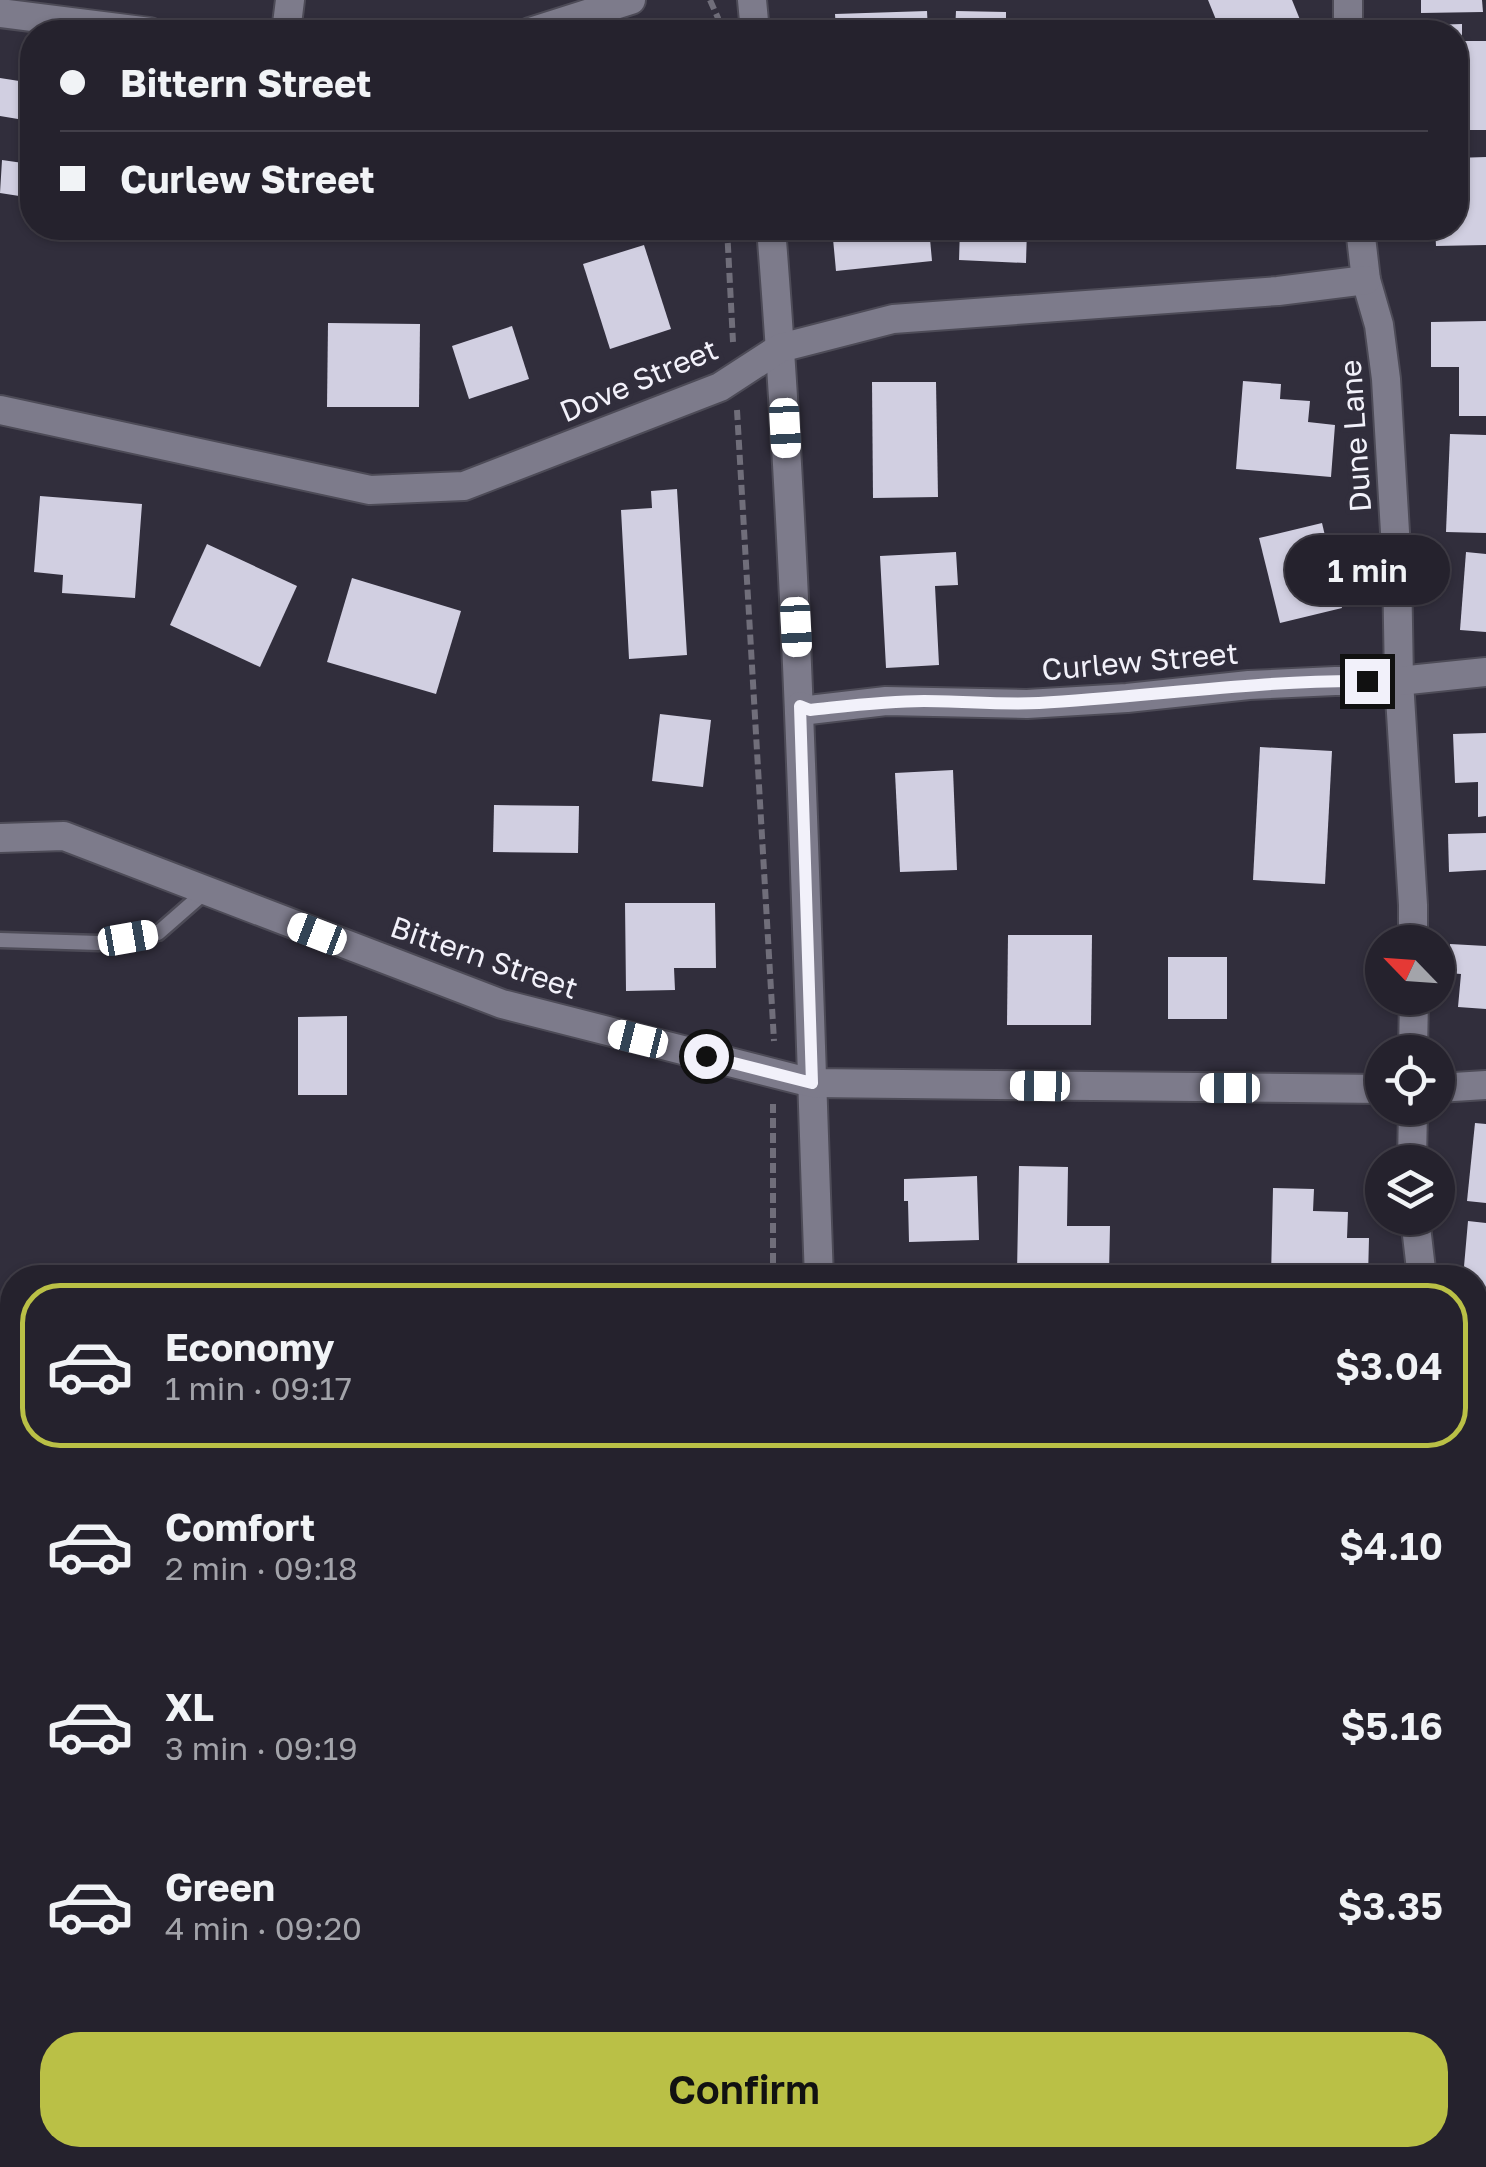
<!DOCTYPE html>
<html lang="en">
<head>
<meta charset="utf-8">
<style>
	:root { --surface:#25222d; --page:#312f39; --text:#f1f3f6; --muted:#a3a4aa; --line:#423f49; --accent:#bac046 }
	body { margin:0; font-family:"Golos Text",sans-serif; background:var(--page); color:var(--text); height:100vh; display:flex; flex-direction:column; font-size:38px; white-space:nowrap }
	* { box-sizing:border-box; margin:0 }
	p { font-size:32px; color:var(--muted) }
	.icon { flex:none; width:55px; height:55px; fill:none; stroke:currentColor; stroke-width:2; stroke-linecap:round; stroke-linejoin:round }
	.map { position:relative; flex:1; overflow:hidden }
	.sheet { position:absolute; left:0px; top:1265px; width:1488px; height:902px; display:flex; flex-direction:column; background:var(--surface); border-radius:40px 40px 0 0; box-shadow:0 2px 8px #0004,0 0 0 2px var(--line) }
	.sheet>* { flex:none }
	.hud { position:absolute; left:20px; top:20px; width:1448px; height:220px; border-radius:40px; box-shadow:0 2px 8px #0004,0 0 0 2px var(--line); display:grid; align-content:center; height:220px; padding:0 40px; background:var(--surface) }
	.needle { width:65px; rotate:295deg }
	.buttons { position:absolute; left:1365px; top:925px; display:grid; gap:20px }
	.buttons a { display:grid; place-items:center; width:90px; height:90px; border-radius:50%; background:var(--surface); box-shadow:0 2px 8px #0004,0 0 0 2px var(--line); font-size:50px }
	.end { position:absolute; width:45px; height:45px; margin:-22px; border:12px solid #f2f1fa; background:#111; box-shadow:0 0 0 5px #111 }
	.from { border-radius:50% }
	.bubble { position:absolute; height:70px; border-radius:35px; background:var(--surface); box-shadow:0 2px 8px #0004,0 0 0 2px var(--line); font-size:32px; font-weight:600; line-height:70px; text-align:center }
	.car { position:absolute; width:30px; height:60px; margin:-30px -15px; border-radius:12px; box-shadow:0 0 8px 2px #0007; background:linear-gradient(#fff 24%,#345 0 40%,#fff 0 76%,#345 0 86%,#fff 0) }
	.hud b { display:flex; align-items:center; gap:35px; height:95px; font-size:38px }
	.hud b+b { border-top:2px solid var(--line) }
	.hud i { width:25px; height:25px; background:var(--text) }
	ul { padding:18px 0 0; list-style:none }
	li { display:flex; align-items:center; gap:30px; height:165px; margin:0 20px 15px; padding:0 20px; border:5px solid transparent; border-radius:40px }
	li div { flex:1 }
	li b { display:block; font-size:38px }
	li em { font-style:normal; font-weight:600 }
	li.on { border-color:var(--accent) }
	li>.icon { width:90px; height:90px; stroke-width:1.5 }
	.action { display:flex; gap:20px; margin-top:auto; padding:20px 40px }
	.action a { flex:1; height:115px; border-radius:40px; background:var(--accent); color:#111; font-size:40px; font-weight:600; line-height:115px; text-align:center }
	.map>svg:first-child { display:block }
</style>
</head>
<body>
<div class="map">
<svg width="1486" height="2167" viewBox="0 0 1486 2167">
	<rect width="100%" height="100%" fill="#312e3c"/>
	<!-- built -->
	<g fill="#3a374b">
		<path d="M12,1547v608h763l1,12h-776v-619z"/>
		<path d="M1475,1790l11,7v370h-209l1,-12h197z"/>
	</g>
	<!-- water -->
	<g fill="#66579d" stroke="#9085b9" stroke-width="2.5">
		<path d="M1475,1990l6,2 5,8v72l-11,-2z"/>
		<path d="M355,2155h64l-1,12h-57z"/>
	</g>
	<!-- building -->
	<g fill="#d1cfe1">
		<path d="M1208,0h84l13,32h-84z"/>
		<path d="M1421,0h61l1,12 -62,1z"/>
		<path d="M927,11l1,21h-92l-1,-18z"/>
		<path d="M956,11l50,1v20h-51z"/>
		<path d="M1462,24v17h24v89h-31v-98h-25l-1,-7z"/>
		<path d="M0,78l32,5v115l-32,-5 2,-33 21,3 7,-42 -30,-5z"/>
		<path d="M1486,157v88l-50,1 -1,-18h20v-70z"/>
		<path d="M832,228h97l3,33 -96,10z"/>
		<path d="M960,228h67l-1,35 -67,-3z"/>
		<path d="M1225,228h66v7l-65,4z"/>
		<path d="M644,245l27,84 -61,20 -27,-85z"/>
		<path d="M1486,321v95h-27v-49h-28v-45z"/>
		<path d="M328,323l92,1 -1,83h-92z"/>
		<path d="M512,326l17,53 -60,20 -17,-53z"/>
		<path d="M1243,381l38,3 -1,15 30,2 -2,21 27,3 -4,52 -95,-8z"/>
		<path d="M872,382h64l2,115 -65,1z"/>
		<path d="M1450,434l36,1v98l-40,-1z"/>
		<path d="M677,489l10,166 -58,4 -8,-149 31,-2 -1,-17z"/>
		<path d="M40,496l102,8 -7,94 -73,-5 1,-18 -29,-3z"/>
		<path d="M1322,523l20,85 -62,15 -21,-85z"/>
		<path d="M207,544l90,42 -37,81 -90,-42z"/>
		<path d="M956,552l2,33 -23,1 4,79 -53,3 -6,-112z"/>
		<path d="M1466,552l20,2v78l-26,-2z"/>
		<path d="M352,578l109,33 -25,83 -109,-32z"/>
		<path d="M660,714l51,6 -8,67 -51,-6z"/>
		<path d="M1486,733v83l-8,1v-35l-23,1 -2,-49z"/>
		<path d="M1260,747l72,4 -7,133 -72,-4z"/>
		<path d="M953,770l4,100 -57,2 -5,-99z"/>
		<path d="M494,805l85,1 -1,47 -85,-1z"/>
		<path d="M1486,833v37l-37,2 -1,-38z"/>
		<path d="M625,903h90l1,65h-42l1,22 -49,1z"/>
		<path d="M1008,935h84l-1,90h-84z"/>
		<path d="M1450,944l36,2v63l-28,-2 3,-33 -13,-1z"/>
		<rect x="1168" y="957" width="59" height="62"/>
		<path d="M347,1016v79h-49v-78z"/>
		<path d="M1475,1123l11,1v79l-19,-2z"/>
		<path d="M1019,1166l49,1 -1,59h43l-1,47 -92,-1z"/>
		<path d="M977,1176l2,64 -70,2 -1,-41h-4v-22z"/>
		<path d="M1273,1188l41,1 -1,22 35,1 -1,26h22l-1,40 -97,-1z"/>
		<path d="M1468,1221l18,2v100l-11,-1v-44h-12z"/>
		<path d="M1482,1329h4v101l-11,-1z"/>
		<path d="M1486,1560v237l-11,-7v-226h7z"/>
		<path d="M0,1894h12v261h99v12h-111z"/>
		<path d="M150,2155h42l1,12h-42z"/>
		<path d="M249,2155h72v12h-71z"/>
		<path d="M563,2155h65v12h-64z"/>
	</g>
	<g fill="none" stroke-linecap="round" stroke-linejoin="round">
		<defs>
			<g id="service">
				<path d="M0,940l99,3 59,-10 48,-42"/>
				<path d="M0,1382h12"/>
				<path d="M0,1604l12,-1"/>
				<path d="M0,1865l12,-1"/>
				<path d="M722,2155v12"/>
				<path d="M1257,2155l15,12"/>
			</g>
			<g id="minor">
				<path d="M752,0l3,32"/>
				<path d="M1348,0v32"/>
				<path d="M0,13l150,19"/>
				<path d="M286,32l4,-32"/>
				<path d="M530,32l101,-32"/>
				<path d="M771,228c28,349 35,699 48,1050"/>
				<path d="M1360,228l6,52 13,45 7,54 11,187 2,115 14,224v37"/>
				<path d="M0,410l370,80 94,-4 256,-99 60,-39 113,-29 385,-28 88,-11"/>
				<path d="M800,706l9,4 77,-9 141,3 100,-6 122,-13 86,-4h64l87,-9"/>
				<path d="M0,838l64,-2 438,168 310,79 570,6"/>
				<path d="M1413,1052l1,-54"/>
				<path d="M1438,1088l48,-3"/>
				<path d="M1412,1162l1,-54"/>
				<path d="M1415,1218l7,60"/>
				<path d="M0,1493h12"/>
				<path d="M847,2155v12"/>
			</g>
		</defs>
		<!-- service casing -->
		<use href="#service" stroke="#4d4b57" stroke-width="19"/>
		<!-- minor casing -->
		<use href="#minor" stroke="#4d4b57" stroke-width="32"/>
		<!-- path -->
		<g stroke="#706e7a" stroke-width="6" stroke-dasharray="10 5" stroke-linecap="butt">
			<path d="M710,0l8,18 1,14"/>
			<path d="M727,228l6,114"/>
			<path d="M737,410l37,631"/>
			<path d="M773,1278v-174"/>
			<path d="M1475,1470h11"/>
			<path d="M796,2155v12"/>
		</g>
		<!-- service -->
		<use href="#service" stroke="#7d7b8b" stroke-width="14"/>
		<!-- minor -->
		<use href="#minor" stroke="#7d7b8b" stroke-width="28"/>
	</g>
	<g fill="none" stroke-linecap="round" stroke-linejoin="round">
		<!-- route -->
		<path stroke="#f2f1fa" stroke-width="12" d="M706,1056l106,27 -12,-377 10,4c38,-4 75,-9 114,-9 38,0 77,4 115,2 109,-6 218,-23 328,-22"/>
	</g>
	<g text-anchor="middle" stroke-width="10" stroke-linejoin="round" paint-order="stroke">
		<!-- street labels -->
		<g font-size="30" fill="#f2f1fa" stroke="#312e3c">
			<text transform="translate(639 381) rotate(-23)" y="10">Dove Street</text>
			<text transform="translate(1356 436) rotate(-94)" y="10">Dune Lane</text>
			<text transform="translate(1140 662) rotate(-5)" y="10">Curlew Street</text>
			<text transform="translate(484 958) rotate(19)" y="10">Bittern Street</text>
		</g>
	</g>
</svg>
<div class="buttons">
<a><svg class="needle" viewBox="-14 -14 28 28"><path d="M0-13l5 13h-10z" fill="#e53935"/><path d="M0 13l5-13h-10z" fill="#a3a4aa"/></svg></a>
<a><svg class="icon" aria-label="locate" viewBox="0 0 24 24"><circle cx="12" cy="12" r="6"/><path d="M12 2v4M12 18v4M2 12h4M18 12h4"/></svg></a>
<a><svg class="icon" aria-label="layers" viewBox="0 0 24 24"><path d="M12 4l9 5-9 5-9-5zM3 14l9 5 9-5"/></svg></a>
</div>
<i class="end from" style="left:706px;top:1056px"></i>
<i class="end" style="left:1367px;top:681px"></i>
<div class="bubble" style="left:1285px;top:535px;width:165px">1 min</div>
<i class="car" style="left:785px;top:428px;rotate:177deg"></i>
<i class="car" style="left:796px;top:627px;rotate:177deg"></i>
<i class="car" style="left:317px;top:934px;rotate:291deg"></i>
<i class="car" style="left:128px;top:938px;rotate:80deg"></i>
<i class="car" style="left:638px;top:1039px;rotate:284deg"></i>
<i class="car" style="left:1040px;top:1086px;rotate:271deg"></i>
<i class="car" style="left:1230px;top:1088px;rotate:270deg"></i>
<div class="hud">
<b><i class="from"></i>Bittern Street</b>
<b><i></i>Curlew Street</b>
</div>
<section class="sheet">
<ul>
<li class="on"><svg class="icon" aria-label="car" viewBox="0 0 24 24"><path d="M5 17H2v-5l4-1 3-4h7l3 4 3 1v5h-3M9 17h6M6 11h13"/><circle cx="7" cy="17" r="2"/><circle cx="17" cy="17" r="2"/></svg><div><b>Economy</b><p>1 min · 09:17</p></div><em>$3.04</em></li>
<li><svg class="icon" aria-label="car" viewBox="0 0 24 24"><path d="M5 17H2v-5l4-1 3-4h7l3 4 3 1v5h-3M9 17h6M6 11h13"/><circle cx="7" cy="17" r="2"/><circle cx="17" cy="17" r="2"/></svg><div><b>Comfort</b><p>2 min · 09:18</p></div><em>$4.10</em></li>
<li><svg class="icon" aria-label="car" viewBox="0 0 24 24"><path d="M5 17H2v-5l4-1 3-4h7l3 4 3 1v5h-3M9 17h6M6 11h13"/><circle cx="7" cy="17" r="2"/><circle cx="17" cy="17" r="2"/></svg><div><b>XL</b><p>3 min · 09:19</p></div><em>$5.16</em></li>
<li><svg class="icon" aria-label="car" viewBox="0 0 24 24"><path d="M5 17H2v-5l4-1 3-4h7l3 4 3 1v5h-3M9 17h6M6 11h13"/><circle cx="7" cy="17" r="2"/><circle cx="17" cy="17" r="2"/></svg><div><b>Green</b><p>4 min · 09:20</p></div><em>$3.35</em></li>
</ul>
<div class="action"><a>Confirm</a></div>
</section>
</div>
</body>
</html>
